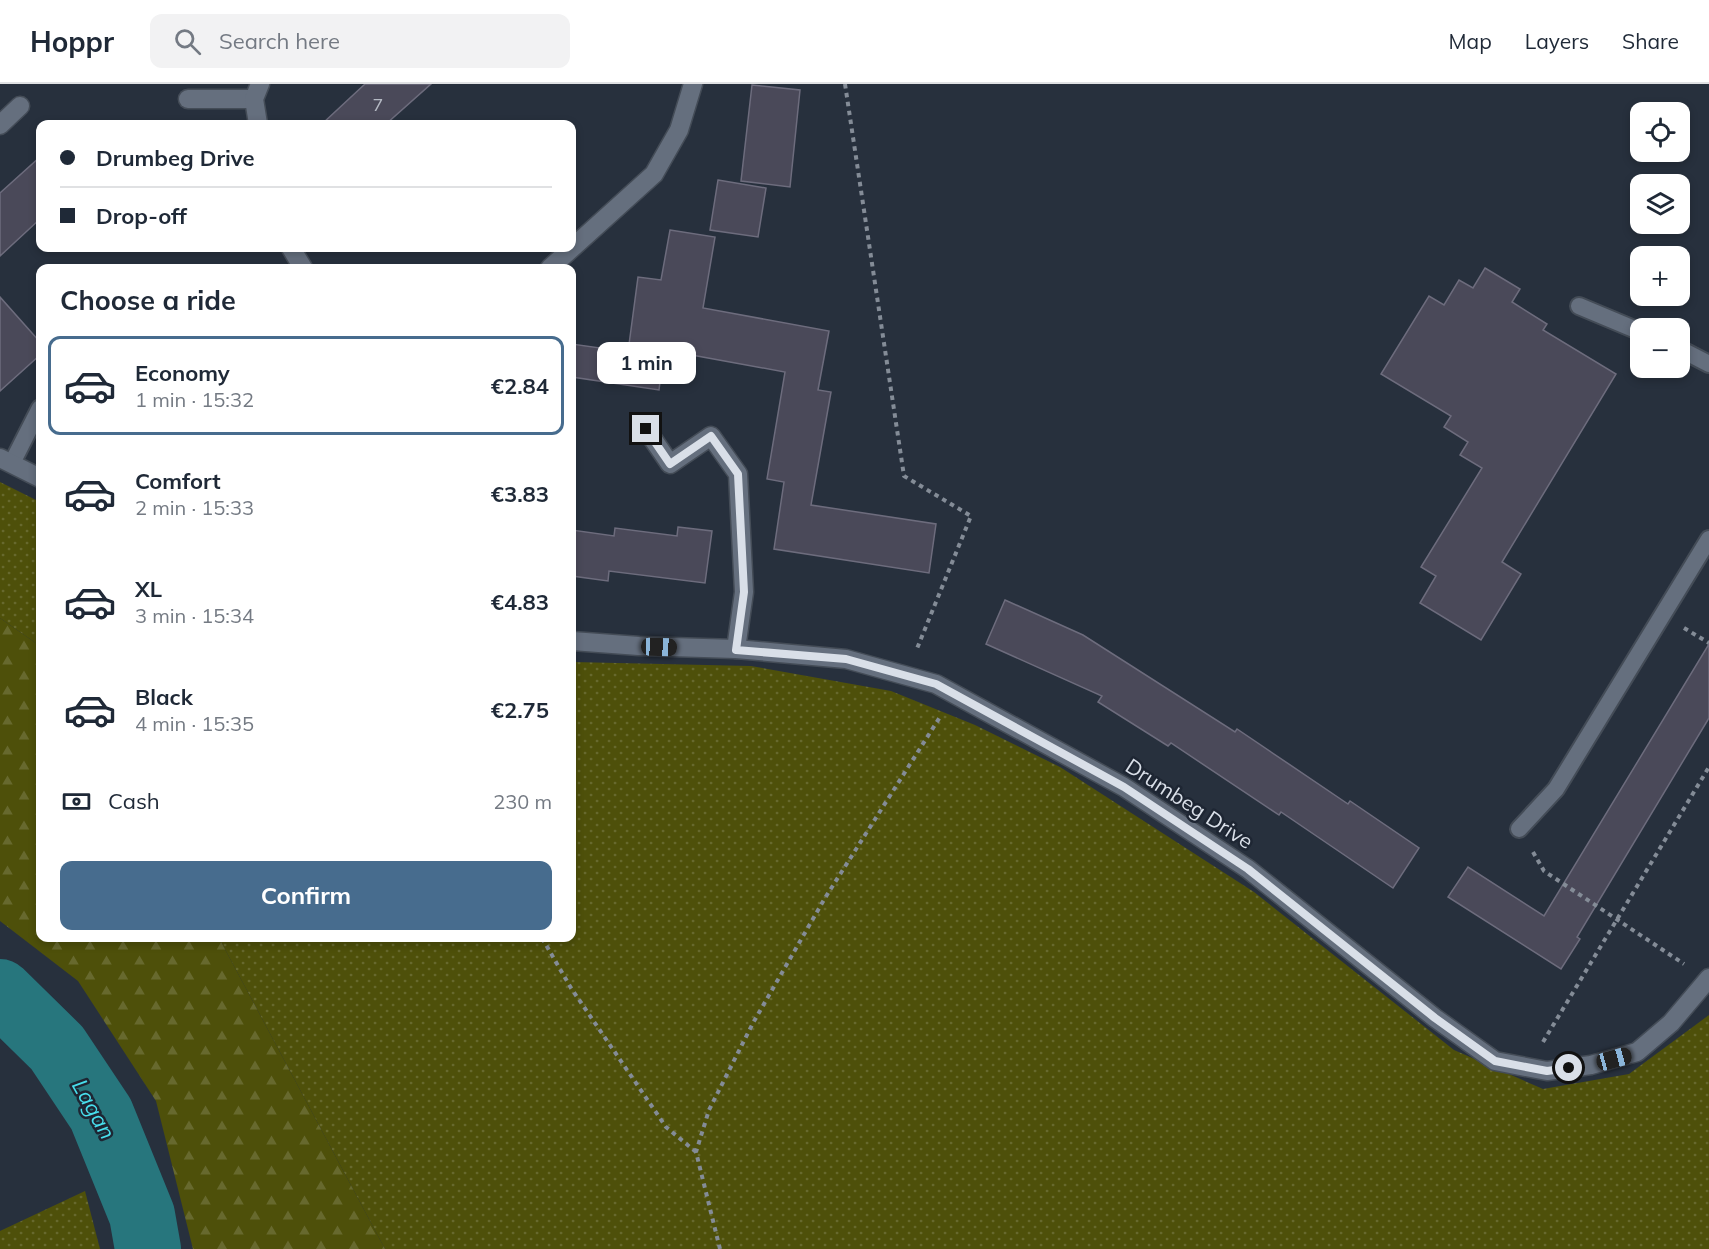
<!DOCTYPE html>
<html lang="en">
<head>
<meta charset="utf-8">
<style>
	:root { --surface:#fff; --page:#f2f2f3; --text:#1f2937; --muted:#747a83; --line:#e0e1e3; --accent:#476c8e }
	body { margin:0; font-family:Mulish,sans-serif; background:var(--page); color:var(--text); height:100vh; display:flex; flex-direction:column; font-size:22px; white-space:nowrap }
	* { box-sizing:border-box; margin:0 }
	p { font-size:20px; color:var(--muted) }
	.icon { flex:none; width:33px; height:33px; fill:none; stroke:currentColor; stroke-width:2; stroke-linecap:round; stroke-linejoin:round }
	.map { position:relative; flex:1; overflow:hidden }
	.panel { position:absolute; left:36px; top:180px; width:540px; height:678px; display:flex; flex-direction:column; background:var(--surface); border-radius:12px; box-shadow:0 3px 9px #0003 }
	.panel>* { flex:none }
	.top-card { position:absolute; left:36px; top:36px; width:540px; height:132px; border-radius:12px; box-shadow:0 3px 9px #0003; display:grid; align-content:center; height:132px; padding:0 24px; background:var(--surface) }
	.buttons { position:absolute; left:1630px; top:18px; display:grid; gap:12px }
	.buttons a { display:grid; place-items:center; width:60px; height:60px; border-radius:12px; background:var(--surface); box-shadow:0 3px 9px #0003; font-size:30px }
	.end { position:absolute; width:27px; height:27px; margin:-14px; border:8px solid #d9dfe8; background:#111; box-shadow:0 0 0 3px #111 }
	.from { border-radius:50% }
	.bubble { position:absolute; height:42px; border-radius:12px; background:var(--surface); box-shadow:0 3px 9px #0003; font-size:20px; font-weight:700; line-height:42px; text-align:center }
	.car { position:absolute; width:18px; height:36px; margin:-18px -9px; border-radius:8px; box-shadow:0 0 4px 2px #0007; background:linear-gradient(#222 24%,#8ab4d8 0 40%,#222 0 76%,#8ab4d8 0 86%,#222 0) }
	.top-card b { display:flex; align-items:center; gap:21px; height:57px; font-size:22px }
	.top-card b+b { border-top:2px solid var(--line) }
	.top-card i { width:15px; height:15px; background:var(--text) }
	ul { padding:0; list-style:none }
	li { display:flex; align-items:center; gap:18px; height:99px; margin:0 12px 9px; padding:0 12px; border:3px solid transparent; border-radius:12px }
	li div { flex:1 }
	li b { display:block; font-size:22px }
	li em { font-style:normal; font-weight:700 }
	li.on { border-color:var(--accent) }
	li>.icon { width:54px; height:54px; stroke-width:1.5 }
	h2 { padding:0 24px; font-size:27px; line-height:72px }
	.pay { display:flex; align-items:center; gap:15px; height:66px; padding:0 24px; font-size:22px }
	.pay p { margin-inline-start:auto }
	.action { display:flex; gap:12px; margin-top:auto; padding:12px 24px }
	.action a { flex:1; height:69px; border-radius:12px; background:var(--accent); color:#fff; font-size:24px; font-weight:700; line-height:69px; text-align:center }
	header { display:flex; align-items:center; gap:36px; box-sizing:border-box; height:84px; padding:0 30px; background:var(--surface); border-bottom:2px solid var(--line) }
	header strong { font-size:28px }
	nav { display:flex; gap:33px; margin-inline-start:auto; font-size:21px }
	.search { width:420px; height:54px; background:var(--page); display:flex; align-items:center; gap:15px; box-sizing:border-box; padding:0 21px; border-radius:12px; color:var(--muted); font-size:22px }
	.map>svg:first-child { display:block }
</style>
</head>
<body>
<header>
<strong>Hoppr</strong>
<div class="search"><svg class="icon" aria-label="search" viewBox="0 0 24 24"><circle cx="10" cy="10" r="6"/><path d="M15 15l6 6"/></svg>Search here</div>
<nav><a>Map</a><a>Layers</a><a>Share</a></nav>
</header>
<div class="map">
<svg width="1709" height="1165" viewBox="0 0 1709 1165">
	<defs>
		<pattern id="green-dots" width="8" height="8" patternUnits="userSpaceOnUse" patternTransform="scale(1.5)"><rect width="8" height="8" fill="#4e500a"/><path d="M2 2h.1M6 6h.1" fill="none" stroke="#67692e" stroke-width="1.8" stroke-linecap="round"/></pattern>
		<pattern id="forest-firs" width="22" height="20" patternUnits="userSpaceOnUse" patternTransform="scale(1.5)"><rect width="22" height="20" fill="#4e500a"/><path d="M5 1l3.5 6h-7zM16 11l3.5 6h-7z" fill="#67692e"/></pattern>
	</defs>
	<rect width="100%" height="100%" fill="#27303d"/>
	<!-- green -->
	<g fill="url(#green-dots)">
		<path d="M0,398l40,20v144l-40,-28z"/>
		<path d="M572,578l179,4 140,25 84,34 85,42 194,125 200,158 89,39 86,-15 80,-59v234h-1324l-166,-311h353z"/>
		<path d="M85,1107l15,58h-100v-18z"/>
	</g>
	<!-- forest -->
	<path fill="url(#forest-firs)" d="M0,534l40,28v292h179l166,311h-192l-37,-148 -78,-120 -78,-60z"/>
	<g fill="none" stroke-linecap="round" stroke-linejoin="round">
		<!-- river -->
		<path stroke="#27767d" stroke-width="66" d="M0,908l57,56 44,66 41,101 6,34"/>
	</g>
	<!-- building -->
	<g fill="#4a4959" stroke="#6d6c7d" stroke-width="1.5">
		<path d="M365,0h66l-45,40h-64z"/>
		<path d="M752,1l48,5 -10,97 -49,-6z"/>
		<path d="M40,73v62l-40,37v-63z"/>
		<path d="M718,96l48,8 -8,49 -48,-7z"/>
		<path d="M670,146l45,7 -12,71 126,23 -11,59 13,2 -20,113 125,19 -7,49 -155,-24 10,-67 -17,-3 18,-107 -121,-22 -5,40 -87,-13v-33l56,8 10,-75 23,3z"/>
		<path d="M1485,184l35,21 -8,13 35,22 -4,6 73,44 -114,188 19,12 -40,66 -61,-37 16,-27 -15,-9 61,-99 -22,-13 8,-13 -24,-15 7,-11 -70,-42 48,-78 15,9 15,-25 14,8z"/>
		<path d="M0,213l40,45v13l-40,36z"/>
		<path d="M678,443l34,4 -7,52 -96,-12 -1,10 -36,-5v-46l42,6 1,-8 62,8z"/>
		<path d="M1005,516l78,35 152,97 2,-3 111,75 2,-3 69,47 -26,40 -112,-76 -2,3 -108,-72 -3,3 -70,-44 4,-6 -116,-52z"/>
		<path d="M1709,560v74l-132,219 3,2 -19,30 -113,-72 20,-30 76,49z"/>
	</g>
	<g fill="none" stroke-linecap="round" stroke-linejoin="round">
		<defs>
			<g id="lane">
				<path d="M1579,222l62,26"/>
				<path d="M1680,265l29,15"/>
				<path d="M12,379l28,-55"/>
				<path d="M1519,745l37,-40 153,-250"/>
			</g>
			<g id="street">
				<path d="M188,15h66"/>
				<path d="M258,40l-4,-25 6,-15"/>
				<path d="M0,41l20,-19"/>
				<path d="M291,164l12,20"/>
				<path d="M550,184l104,-94 25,-44 14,-46"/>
				<path d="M646,345l24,35 41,-28 27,38 6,118 -8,57"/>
				<path d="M0,374l40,20"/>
				<path d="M572,557l67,5 97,3 110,10 90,25 188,103 124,82 187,149 60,43 52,10 44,-6 46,-13 34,-29 38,-45"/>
			</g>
		</defs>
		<!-- lane casing -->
		<use href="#lane" stroke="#444c57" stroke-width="20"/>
		<!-- street casing -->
		<use href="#street" stroke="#444c57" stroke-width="21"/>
		<!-- path -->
		<g stroke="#848c97" stroke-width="4" stroke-dasharray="4.5 4.5" stroke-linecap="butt">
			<path d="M845,0l59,392 67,40 -55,135"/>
			<path d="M1684,544l25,15"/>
			<path d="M1533,768l11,19 140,93"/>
			<path d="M542,854l29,50 95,139 30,25"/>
			<path d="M1543,958l166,-275"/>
			<path d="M720,1165l-24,-97 13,-42 44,-87 72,-125 115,-181"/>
		</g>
		<!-- lane -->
		<use href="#lane" stroke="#656f7e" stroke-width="16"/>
		<!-- street -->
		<use href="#street" stroke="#656f7e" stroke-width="18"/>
	</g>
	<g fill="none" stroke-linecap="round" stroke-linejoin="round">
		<!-- route -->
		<path stroke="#d9dfe8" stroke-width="8" d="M646,345l24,35 41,-28 27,38 6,118 -8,58 110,9 90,25 188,103 124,82 187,149 60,43 52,10 22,-3"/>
	</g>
	<g text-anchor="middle" stroke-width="5" stroke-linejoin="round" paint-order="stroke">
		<!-- number labels -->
		<g font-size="18" fill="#b5bac4">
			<text x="378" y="27">7</text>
		</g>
		<!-- street labels -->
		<g font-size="21" fill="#d9dfe8" stroke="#1e2633">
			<text transform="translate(1189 720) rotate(33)" y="7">Drumbeg Drive</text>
		</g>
		<!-- water labels -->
		<g font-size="22" font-style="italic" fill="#48deec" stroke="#1e2633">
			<text transform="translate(94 1025) rotate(61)" y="8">Lagan</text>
		</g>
	</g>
</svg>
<div class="buttons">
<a><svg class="icon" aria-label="locate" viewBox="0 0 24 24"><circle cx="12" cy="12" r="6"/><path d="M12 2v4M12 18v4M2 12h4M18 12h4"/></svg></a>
<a><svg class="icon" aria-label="layers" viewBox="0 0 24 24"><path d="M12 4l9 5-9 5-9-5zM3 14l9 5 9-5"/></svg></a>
<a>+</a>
<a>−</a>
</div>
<i class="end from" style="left:1569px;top:984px"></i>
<i class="end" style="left:646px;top:345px"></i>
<div class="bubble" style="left:597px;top:258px;width:99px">1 min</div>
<i class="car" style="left:659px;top:563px;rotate:92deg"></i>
<i class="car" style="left:1614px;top:975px;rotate:75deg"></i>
<div class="top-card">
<b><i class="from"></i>Drumbeg Drive</b>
<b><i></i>Drop-off</b>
</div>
<section class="panel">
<h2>Choose a ride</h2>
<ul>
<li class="on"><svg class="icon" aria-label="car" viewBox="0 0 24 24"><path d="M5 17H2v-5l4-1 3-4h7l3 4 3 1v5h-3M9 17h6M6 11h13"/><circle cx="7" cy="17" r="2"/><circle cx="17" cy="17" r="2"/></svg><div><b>Economy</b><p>1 min · 15:32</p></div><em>€2.84</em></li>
<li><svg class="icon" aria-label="car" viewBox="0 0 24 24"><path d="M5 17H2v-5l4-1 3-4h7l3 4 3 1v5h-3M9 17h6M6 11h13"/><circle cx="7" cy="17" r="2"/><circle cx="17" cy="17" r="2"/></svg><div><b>Comfort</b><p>2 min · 15:33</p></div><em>€3.83</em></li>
<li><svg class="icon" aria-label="car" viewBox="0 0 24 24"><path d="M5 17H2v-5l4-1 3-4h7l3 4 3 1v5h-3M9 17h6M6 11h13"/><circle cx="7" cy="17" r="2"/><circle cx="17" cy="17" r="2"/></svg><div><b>XL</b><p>3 min · 15:34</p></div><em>€4.83</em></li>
<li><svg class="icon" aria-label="car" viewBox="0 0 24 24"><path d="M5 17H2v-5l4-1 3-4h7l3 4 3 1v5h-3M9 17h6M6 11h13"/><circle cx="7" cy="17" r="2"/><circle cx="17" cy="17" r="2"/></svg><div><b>Black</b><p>4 min · 15:35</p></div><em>€2.75</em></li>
</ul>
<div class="pay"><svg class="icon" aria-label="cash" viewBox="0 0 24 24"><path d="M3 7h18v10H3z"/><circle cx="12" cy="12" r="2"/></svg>Cash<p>230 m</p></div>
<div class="action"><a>Confirm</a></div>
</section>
</div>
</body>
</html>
